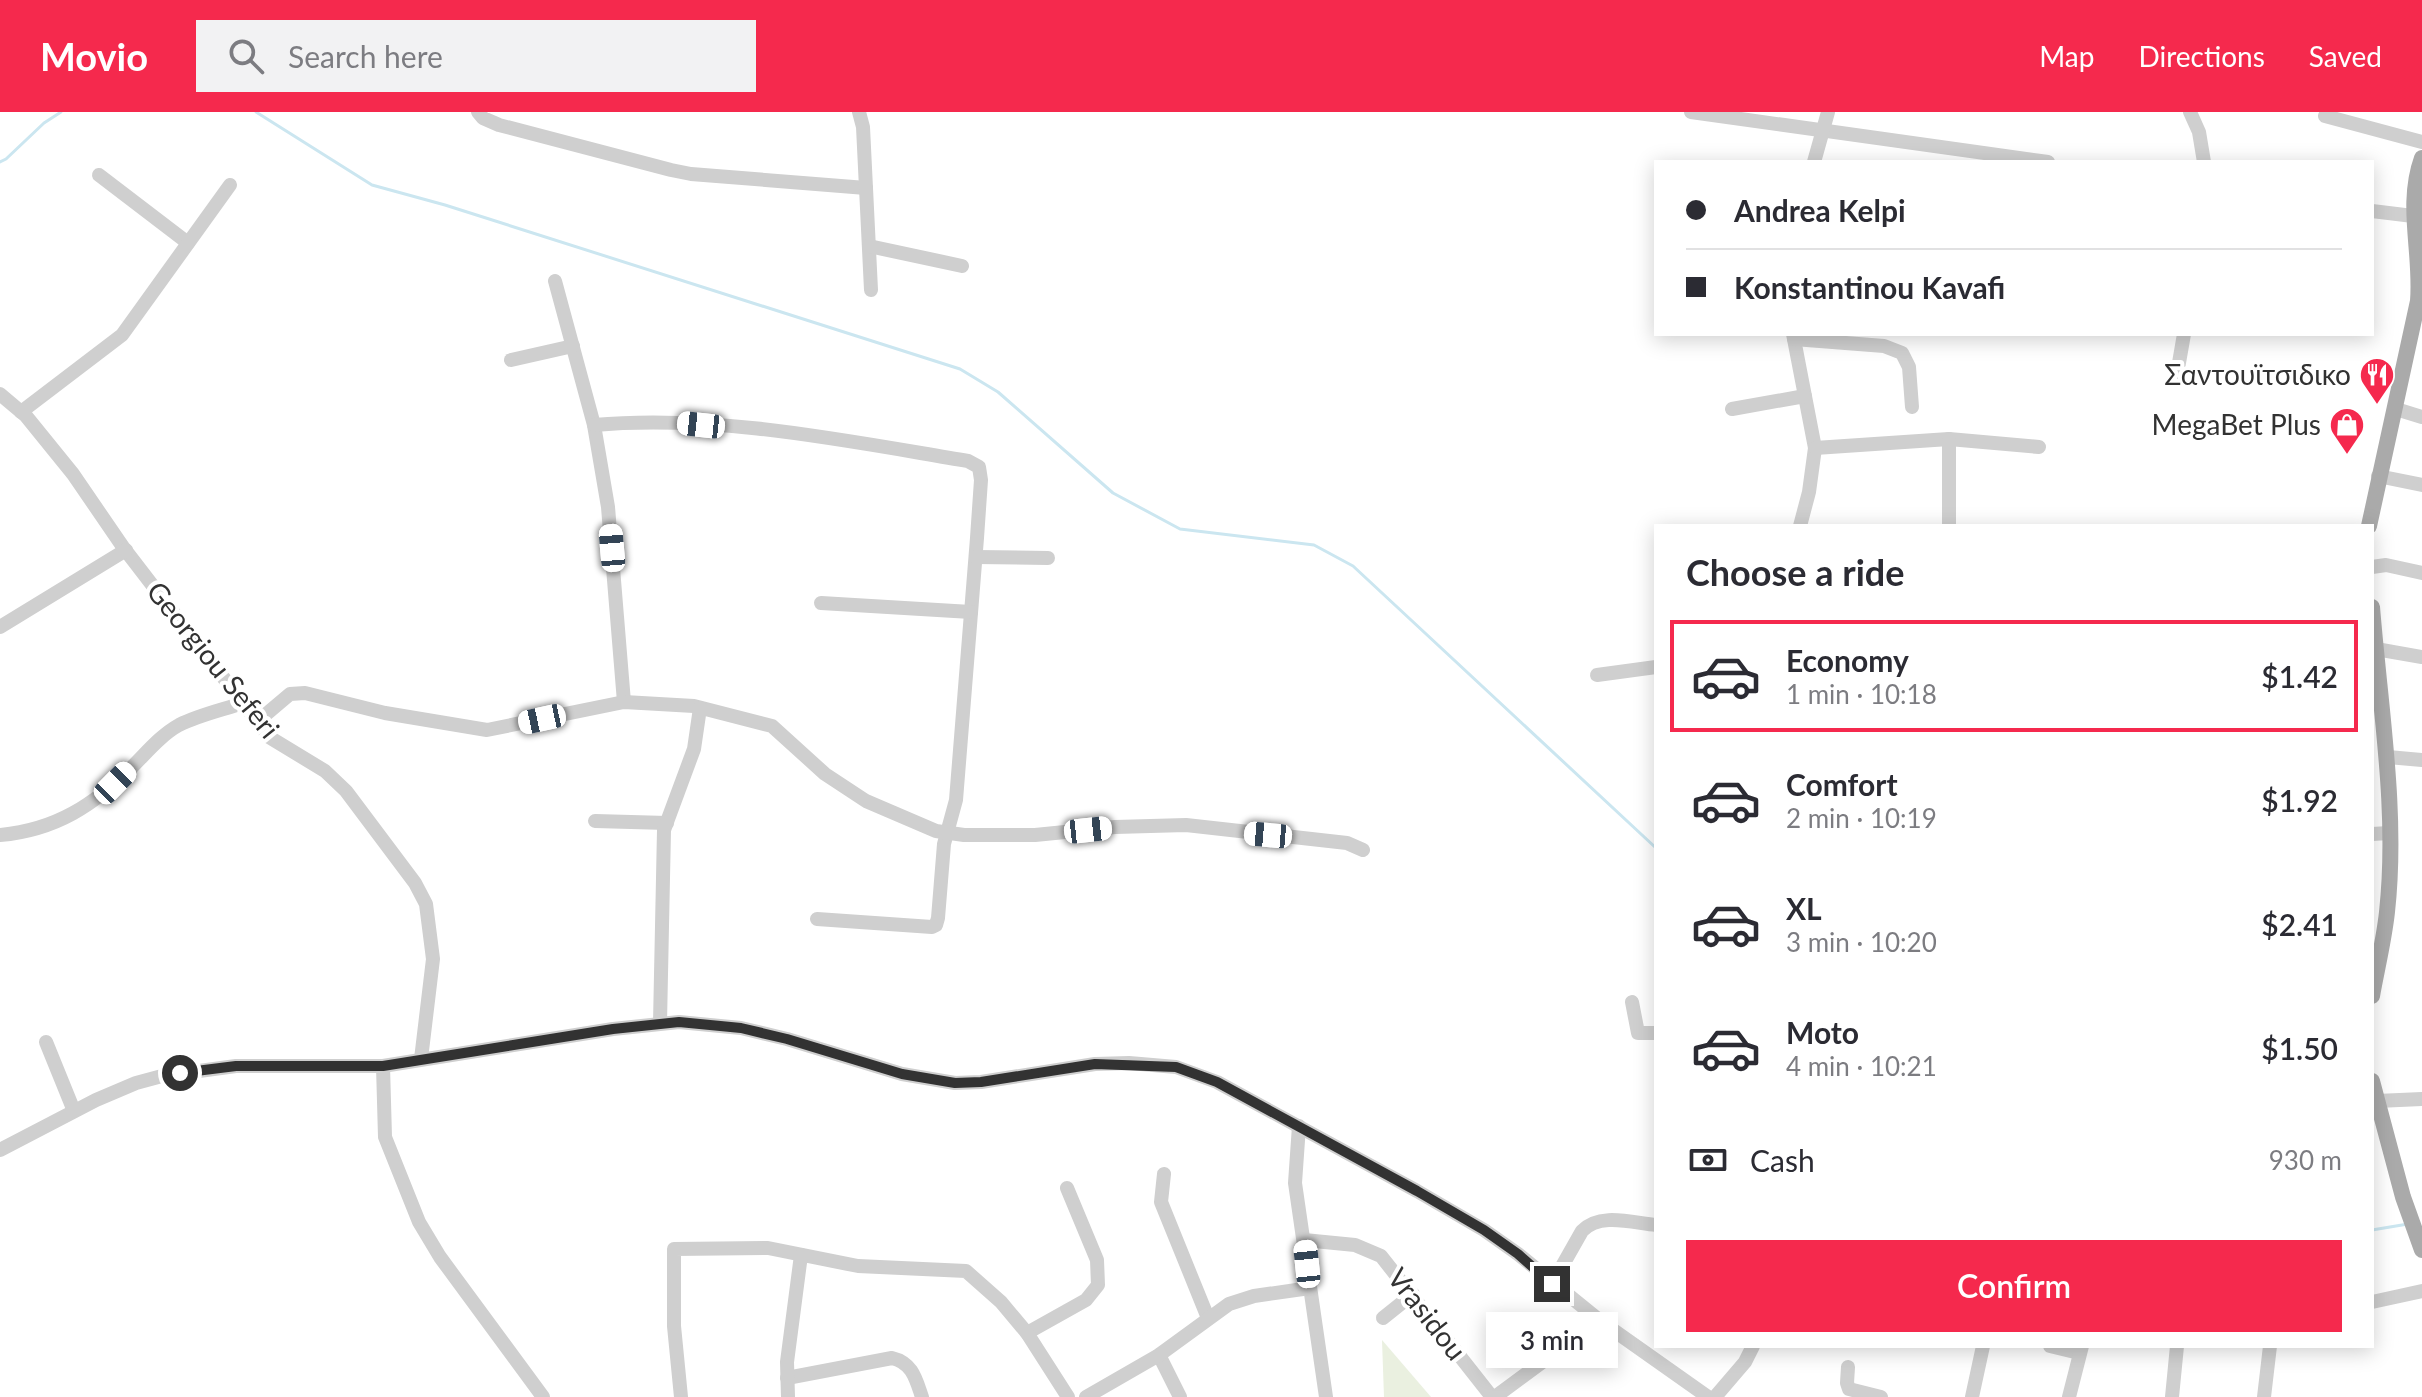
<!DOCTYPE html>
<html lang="en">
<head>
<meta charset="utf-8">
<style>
	:root { --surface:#fff; --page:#f2f2f3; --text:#2b2b33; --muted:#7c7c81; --line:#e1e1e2; --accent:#f5294d }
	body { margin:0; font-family:Lato,sans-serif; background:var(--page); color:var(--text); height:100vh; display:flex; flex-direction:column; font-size:30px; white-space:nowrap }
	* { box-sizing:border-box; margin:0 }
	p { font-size:26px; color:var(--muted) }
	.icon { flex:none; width:44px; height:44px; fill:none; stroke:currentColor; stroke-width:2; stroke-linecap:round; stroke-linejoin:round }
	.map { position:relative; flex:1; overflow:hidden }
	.sheet { position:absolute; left:1654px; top:412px; width:720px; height:824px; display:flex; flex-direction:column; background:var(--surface); border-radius:0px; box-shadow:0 4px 20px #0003 }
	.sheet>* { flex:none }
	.banner { position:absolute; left:1654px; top:48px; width:720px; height:176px; border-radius:0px; box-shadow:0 4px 20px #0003; display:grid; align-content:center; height:176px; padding:0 32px; background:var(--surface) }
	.end { position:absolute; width:36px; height:36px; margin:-18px; border:10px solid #323232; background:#fff; box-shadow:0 0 0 4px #fff }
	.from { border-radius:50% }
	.bubble { position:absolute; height:56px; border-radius:0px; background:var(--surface); box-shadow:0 4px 20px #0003; font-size:26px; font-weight:600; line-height:56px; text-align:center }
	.car { position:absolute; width:24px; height:48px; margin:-24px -12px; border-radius:10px; box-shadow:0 0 6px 2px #0007; background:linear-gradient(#fff 24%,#345 0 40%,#fff 0 76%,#345 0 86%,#fff 0) }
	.banner b { display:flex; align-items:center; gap:28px; height:76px; font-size:30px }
	.banner b+b { border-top:2px solid var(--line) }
	.banner i { width:20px; height:20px; background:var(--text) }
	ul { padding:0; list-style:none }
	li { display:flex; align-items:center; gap:24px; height:112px; margin:0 16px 12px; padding:0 16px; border:4px solid transparent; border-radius:0px }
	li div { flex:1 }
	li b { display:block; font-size:30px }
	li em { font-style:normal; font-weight:600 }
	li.selected { border-color:var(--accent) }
	li>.icon { width:72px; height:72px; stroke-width:1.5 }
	h2 { padding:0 32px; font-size:36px; line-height:96px }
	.pay { display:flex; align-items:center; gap:20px; height:88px; padding:0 32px; font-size:30px }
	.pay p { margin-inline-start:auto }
	.button { display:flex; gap:16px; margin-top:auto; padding:16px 32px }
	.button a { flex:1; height:92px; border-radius:0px; background:var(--accent); color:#fff; font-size:32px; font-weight:600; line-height:92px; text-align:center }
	header { display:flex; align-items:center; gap:48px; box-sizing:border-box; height:112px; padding:0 40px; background:var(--accent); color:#fff }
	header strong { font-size:38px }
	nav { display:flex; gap:44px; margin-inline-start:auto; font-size:28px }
	.search { width:560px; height:72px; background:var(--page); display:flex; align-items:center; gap:20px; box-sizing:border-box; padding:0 28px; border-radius:0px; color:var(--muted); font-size:30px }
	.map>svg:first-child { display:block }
</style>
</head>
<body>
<header>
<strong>Movio</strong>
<div class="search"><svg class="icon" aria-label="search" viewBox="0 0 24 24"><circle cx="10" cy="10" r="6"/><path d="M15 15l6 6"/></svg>Search here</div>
<nav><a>Map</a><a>Directions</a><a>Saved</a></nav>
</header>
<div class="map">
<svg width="2422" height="1285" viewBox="0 0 2422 1285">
	<rect width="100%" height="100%" fill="#fff"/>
	<!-- green -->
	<path fill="#eaf0e0" d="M1382,1228l49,57h-47z"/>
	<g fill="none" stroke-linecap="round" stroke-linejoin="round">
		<!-- stream -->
		<g stroke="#cbe6f0" stroke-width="3">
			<path d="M256,0l116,73 73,20 515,164 38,23 115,101 67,36 134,16 39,21 303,282"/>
			<path d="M0,50l6,-3 38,-36 17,-11"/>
			<path d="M2372,1118l36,-6"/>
		</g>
		<!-- minor -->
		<g stroke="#cfcfcf" stroke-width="14">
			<path d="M478,0l5,6 16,7 172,45 20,4 175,14"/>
			<path d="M859,0l4,15 8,163"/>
			<path d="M1691,0l357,50"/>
			<path d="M2190,0l9,20 5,30"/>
			<path d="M2325,4l97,26"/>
			<path d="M1814,50l14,-50"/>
			<path d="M99,63l89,68"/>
			<path d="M2372,99l41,5"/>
			<path d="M869,134l93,20"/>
			<path d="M555,169l39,144 14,82 16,195"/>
			<path d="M1793,222l22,114 -6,44 -9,34"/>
			<path d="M1794,227l90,7 18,7 7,14 3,40"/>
			<path d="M511,248l62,-14"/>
			<path d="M2176,268l8,-46"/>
			<path d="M0,282l26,22 47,58 50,73 146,190 56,34 21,20 69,92 11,21 7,55 -12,100"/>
			<path d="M1732,297l73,-13"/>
			<path d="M2396,297l26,8"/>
			<path d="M21,300l101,-77 108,-150"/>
			<path d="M594,313c123,-11 253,16 374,36l11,6 2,13 -4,58 -21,262 -12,44 -6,74 -2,7 -4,2 -115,-8"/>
			<path d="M1815,336l134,-9 90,8"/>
			<path d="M2378,364l44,9"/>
			<path d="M1949,414v-87"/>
			<path d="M976,445l72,1"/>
			<path d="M2372,455l14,-2 36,8"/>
			<path d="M821,491l150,9"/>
			<path d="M0,515l126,-77"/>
			<path d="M2376,537l46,8"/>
			<path d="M1597,563l59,-8"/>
			<path d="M257,610l33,-28 15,-1 80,20 102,17 137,-28 70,4 78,20 53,48 41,27 70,30 28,4h71l80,-8 71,-2 161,18 16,7"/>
			<path d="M2388,645l34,3"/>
			<path d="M595,709l72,2"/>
			<path d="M2372,722l17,-1"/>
			<path d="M0,723c56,-5 94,-30 133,-69 14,-14 28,-31 46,-41 20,-10 43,-15 64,-22"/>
			<path d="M1632,890l6,31h18"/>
			<path d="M660,911l4,-193 30,-81 6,-41"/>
			<path d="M46,930l28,69"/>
			<path d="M383,954l2,71 34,85 21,35 103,140"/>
			<path d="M2377,989l45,-2"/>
			<path d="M1299,1014l-4,57 31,214"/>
			<path d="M0,1038l96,-50 40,-17 26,-7 74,-10h147l230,-37 66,-7 62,6 46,11 115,35 53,9 26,-1 114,-18 34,-1 47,4 41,15 200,109 67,39 34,24 81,66 109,77"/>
			<path d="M1164,1062l-3,28 47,116"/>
			<path d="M1304,1128l51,5 26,11 111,141"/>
			<path d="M1552,1172l30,-53c18,-19 51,-8 74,-6"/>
			<path d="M2372,1190l50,-11"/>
			<path d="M1383,1206l30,-24"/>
			<path d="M1027,1221l59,-33 12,-15 -1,-25 -30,-72"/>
			<path d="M2050,1234l29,7"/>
			<path d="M1159,1243l21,42"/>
			<path d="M1848,1255l-1,16 2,6 32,8"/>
			<path d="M787,1266l105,-20c21,5 24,22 30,39"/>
			<path d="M681,1285l-7,-71v-77l94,-1 90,18 108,5 35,31 26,31 41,64"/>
			<path d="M788,1285l-1,-35 14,-107"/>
			<path d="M1086,1285l73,-42 70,-51 25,-8 56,-8"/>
			<path d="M1495,1285l104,-77"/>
			<path d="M1715,1285l30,-35 8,-16"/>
			<path d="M1972,1285l11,-51"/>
			<path d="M2069,1285l13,-51"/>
			<path d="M2172,1285l5,-51"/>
			<path d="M2264,1285l6,-51"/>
		</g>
		<!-- major -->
		<g stroke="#aaa" stroke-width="16">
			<path d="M2369,414l49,-225c4,-48 -13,-96 4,-143"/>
			<path d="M2372,495c8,101 26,204 15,305 -3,28 -10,56 -15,84"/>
			<path d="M2372,969l31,116 19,53"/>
		</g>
	</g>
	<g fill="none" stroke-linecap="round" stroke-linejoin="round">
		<!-- route -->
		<path stroke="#323232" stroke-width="10" d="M180,961l56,-7h147l230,-37 66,-7 62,6 46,11 115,35 53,9 26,-1 114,-18 81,3 41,15 200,109 67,39 34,24 34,30"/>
	</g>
	<!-- icons -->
	<defs>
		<symbol id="restaurant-pin" viewBox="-11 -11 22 30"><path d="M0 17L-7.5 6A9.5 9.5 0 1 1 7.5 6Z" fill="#f5294d" stroke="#fff"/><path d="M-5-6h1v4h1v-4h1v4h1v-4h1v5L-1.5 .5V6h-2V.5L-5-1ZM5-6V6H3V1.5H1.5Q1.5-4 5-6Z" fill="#fff"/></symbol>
		<symbol id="shop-pin" viewBox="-11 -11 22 30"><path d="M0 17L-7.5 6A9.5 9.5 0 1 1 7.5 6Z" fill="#f5294d" stroke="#fff"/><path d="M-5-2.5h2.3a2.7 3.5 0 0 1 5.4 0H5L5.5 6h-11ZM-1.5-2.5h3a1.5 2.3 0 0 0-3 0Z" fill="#fff"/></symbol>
	</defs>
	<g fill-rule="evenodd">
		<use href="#restaurant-pin" x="2357" y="243" width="40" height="54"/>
		<use href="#shop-pin" x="2327" y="293" width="40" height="54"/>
	</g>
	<g text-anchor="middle" stroke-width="8" stroke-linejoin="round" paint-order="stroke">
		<!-- poi labels -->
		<g font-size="28" fill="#323232" stroke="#fff" text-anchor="end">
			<text x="2351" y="273">Σαντουϊτσιδικο</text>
			<text x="2321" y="323">MegaBet Plus</text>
		</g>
		<!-- street labels -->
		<g font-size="28" fill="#323232" stroke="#fff">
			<text transform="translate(213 548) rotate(51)" y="10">Georgiou Seferi</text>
			<text transform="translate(1427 1202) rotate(52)" y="10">Vrasidou</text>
		</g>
	</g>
</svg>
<i class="end from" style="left:180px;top:961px"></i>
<i class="end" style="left:1552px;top:1172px"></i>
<div class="bubble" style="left:1486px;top:1200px;width:132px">3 min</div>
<i class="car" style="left:701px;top:313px;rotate:276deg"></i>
<i class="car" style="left:612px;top:436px;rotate:355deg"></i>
<i class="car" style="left:542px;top:607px;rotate:258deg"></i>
<i class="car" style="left:115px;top:671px;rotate:45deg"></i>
<i class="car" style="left:1088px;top:718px;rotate:84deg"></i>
<i class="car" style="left:1268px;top:723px;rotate:275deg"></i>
<i class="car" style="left:1307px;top:1152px;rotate:354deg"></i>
<div class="banner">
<b><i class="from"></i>Andrea Kelpi</b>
<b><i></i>Konstantinou Kavafi</b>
</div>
<section class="sheet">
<h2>Choose a ride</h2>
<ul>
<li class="selected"><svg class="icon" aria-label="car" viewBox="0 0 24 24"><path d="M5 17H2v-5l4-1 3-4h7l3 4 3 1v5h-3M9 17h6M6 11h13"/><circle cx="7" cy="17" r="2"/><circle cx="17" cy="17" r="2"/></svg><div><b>Economy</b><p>1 min · 10:18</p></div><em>$1.42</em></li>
<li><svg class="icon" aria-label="car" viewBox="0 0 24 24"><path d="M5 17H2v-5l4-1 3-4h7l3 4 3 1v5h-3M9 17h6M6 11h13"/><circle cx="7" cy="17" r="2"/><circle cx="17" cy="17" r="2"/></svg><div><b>Comfort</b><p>2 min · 10:19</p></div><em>$1.92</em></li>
<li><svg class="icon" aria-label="car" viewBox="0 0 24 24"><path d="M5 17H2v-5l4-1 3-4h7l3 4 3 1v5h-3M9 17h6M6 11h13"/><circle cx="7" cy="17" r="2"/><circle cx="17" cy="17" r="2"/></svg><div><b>XL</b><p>3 min · 10:20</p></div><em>$2.41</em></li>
<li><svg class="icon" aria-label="car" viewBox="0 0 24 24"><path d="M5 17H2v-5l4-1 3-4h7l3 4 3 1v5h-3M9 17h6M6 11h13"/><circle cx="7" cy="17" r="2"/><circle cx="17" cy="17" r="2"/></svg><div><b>Moto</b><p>4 min · 10:21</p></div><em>$1.50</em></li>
</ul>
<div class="pay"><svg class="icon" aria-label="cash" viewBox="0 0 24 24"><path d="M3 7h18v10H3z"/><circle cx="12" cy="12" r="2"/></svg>Cash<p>930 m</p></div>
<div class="button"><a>Confirm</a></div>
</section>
</div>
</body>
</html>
